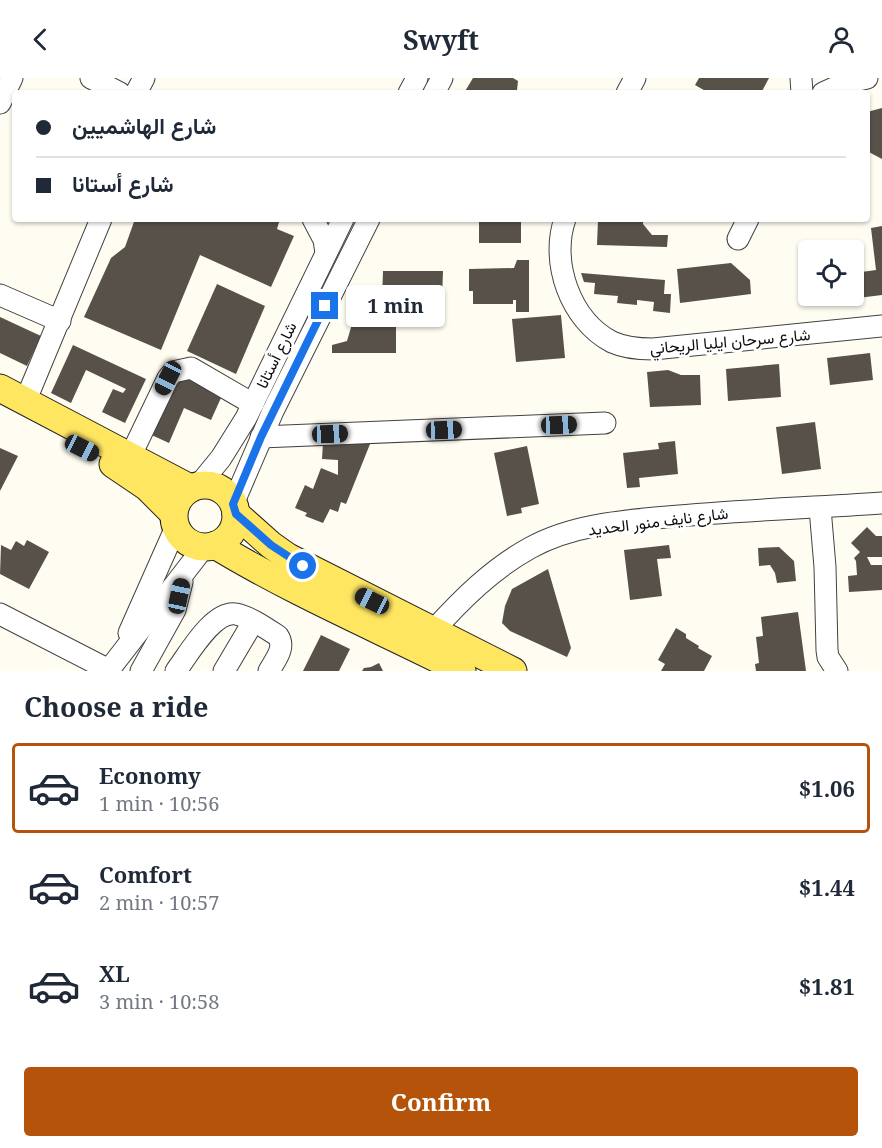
<!DOCTYPE html>
<html lang="en">
<head>
<meta charset="utf-8">
<style>
	:root { --surface:#fff; --page:#f6f6f7; --text:#1f2937; --muted:#747a83; --line:#e0e1e3; --accent:#b45309 }
	body { margin:0; font-family:"Noto Serif",Vazirmatn,serif; background:var(--page); color:var(--text); height:100vh; display:flex; flex-direction:column; font-size:22px; white-space:nowrap }
	* { box-sizing:border-box; margin:0 }
	p { font-size:20px; color:var(--muted) }
	.icon { flex:none; width:33px; height:33px; fill:none; stroke:currentColor; stroke-width:2; stroke-linecap:round; stroke-linejoin:round }
	.map { position:relative; height:593px; overflow:hidden }
	.sheet { display:flex; flex-direction:column; background:var(--surface); flex:1 }
	.sheet>* { flex:none }
	.top-card { position:absolute; left:12px; top:12px; width:858px; height:132px; border-radius:6px; box-shadow:0 2px 4px #0004; display:grid; align-content:center; height:132px; padding:0 24px; background:var(--surface) }
	.fabs { position:absolute; left:798px; top:162px; display:grid; gap:12px }
	.fabs a { display:grid; place-items:center; width:66px; height:66px; border-radius:6px; background:var(--surface); box-shadow:0 2px 4px #0004; font-size:30px }
	.end { position:absolute; width:27px; height:27px; margin:-14px; border:8px solid #1a73e8; background:#fff; box-shadow:0 0 0 3px #fff }
	.from { border-radius:50% }
	.bubble { position:absolute; height:42px; border-radius:6px; background:var(--surface); box-shadow:0 2px 4px #0004; font-size:20px; font-weight:700; line-height:42px; text-align:center }
	.car { position:absolute; width:18px; height:36px; margin:-18px -9px; border-radius:8px; box-shadow:0 0 4px 2px #0007; background:linear-gradient(#222 24%,#8ab4d8 0 40%,#222 0 76%,#8ab4d8 0 86%,#222 0) }
	.top-card b { display:flex; align-items:center; gap:21px; height:57px; font-size:22px }
	.top-card b+b { border-top:2px solid var(--line) }
	.top-card i { width:15px; height:15px; background:var(--text) }
	ul { padding:0; list-style:none }
	li { display:flex; align-items:center; gap:18px; height:90px; margin:0 12px 9px; padding:0 12px; border:3px solid transparent; border-radius:6px }
	li div { flex:1 }
	li b { display:block; font-size:22px }
	li em { font-style:normal; font-weight:700 }
	li.on { border-color:var(--accent) }
	li>.icon { width:54px; height:54px; stroke-width:1.5 }
	h2 { padding:0 24px; font-size:27px; line-height:72px }
	.primary-button { display:flex; gap:12px; margin-top:auto; padding:12px 24px }
	.primary-button a { flex:1; height:69px; border-radius:6px; background:var(--accent); color:#fff; font-size:24px; font-weight:700; line-height:69px; text-align:center }
	header { display:flex; justify-content:space-between; align-items:center; height:78px; padding:0 24px; background:var(--surface); font-size:27px; font-weight:700 }
	.map>svg:first-child { display:block }
</style>
</head>
<body>
<header><svg class="icon" aria-label="back" viewBox="0 0 24 24"><path d="M15 5l-7 7 7 7"/></svg>Swyft<svg class="icon" aria-label="person" viewBox="0 0 24 24"><circle cx="12" cy="8" r="4"/><path d="M4 21q1-7 8-7t8 7"/></svg></header>
<div class="map">
<svg width="882" height="593" viewBox="0 0 882 593">
	<rect width="100%" height="100%" fill="#fffdf1"/>
	<!-- building -->
	<g fill="#58514a">
		<path d="M473,0h40l5,3 -1,9 -1,3h-52z"/>
		<path d="M699,0h70l-8,15h-52l-14,-8z"/>
		<path d="M882,30v51l-15,-8v-39z"/>
		<path d="M135,141h145l-3,10 17,7 -23,51 -71,-32 -39,95 -77,-33 27,-59 14,-11z"/>
		<rect x="479" y="141" width="42" height="24"/>
		<path d="M598,141h45v5l9,11h16l-1,12 -70,-2z"/>
		<path d="M882,148v69l-32,4 -6,-3h10v-23l22,-3 -5,-42z"/>
		<path d="M517,182h12v52h-13v-12h-3v4h-40v-13h-4v-22l45,-1z"/>
		<path d="M731,185l19,17 1,14 -71,9 -3,-34z"/>
		<path d="M383,193h60l-1,28h-60z"/>
		<path d="M581,195l84,7 -1,14h7l-1,19 -17,-2 1,-9 -17,-2v5l-20,-2 1,-7 -24,-2 1,-11 -11,-1z"/>
		<path d="M217,206l48,22 -29,68 -49,-23z"/>
		<path d="M561,237l4,43 -49,4 -4,-43z"/>
		<path d="M0,239l41,19 -14,30 -27,-13z"/>
		<path d="M352,246l14,3 5,-3h25v29h-64v-8l15,-4z"/>
		<path d="M73,267l73,34 -21,44 -23,-11 11,-23 10,4 3,-4 -40,-19 -15,33 -20,-10z"/>
		<path d="M870,275l3,27 -43,5 -3,-27z"/>
		<path d="M779,286l2,33 -53,4 -2,-32z"/>
		<path d="M668,292l13,5h19l1,30 -51,2 -3,-35z"/>
		<path d="M178,297l47,14 -14,31 -27,-12 -15,35 -24,-11z"/>
		<path d="M815,344l6,47 -39,5 -6,-47z"/>
		<path d="M675,363l3,33 -39,4 1,9 -13,1 -4,-35 36,-4 -1,-6z"/>
		<path d="M323,364l47,2 -24,60 -5,-2 -3,10 -8,-3 -7,14 -18,-7 2,-3 -12,-5 10,-23 8,4 8,-21 17,7v-15l-16,-1z"/>
		<path d="M527,368l12,58 -18,4 1,5 -15,3 -13,-63z"/>
		<path d="M0,370l18,8 -18,35z"/>
		<path d="M867,449l9,9h6v21h-15l4,8h11v25l-33,2 -1,-16 9,-1 -1,-14 -2,-3 6,-6 -9,-9z"/>
		<path d="M27,462l22,12 -20,37 -29,-15 1,-29 10,5 5,-9 8,5z"/>
		<path d="M669,467l2,13 -14,1 5,37 -32,4 -6,-50z"/>
		<path d="M779,469l15,14 2,20 -19,2 -2,-10 -5,-8 -11,1 -1,-18z"/>
		<path d="M548,491l23,79 -4,9 -57,-26 -8,-8 3,-17 7,-17z"/>
		<path d="M798,534l8,59h-50l-1,-7 4,-1 -3,-26 7,-1 -2,-19z"/>
		<path d="M676,550l10,6v4l13,8 -1,2 14,8 -8,15h-43l4,-7 -7,-4z"/>
		<path d="M321,557l29,14 -11,22h-36z"/>
		<path d="M379,585l4,8h-21l2,-3 7,-1z"/>
	</g>
	<g fill="none" stroke-linecap="round" stroke-linejoin="round">
		<defs>
			<g id="minor">
				<path d="M91,0l29,15"/>
				<path d="M801,0l1,15"/>
				<path d="M136,15l8,-15"/>
				<path d="M409,15l8,-15"/>
				<path d="M434,15l8,-15"/>
				<path d="M627,15l8,-15"/>
				<path d="M823,15l22,-10 22,-5"/>
				<path d="M0,25l12,-25"/>
				<path d="M313,141l11,21 2,13"/>
				<path d="M565,141c-15,43 5,101 47,123 13,6 27,7 41,7l229,-23"/>
				<path d="M738,161l10,-20"/>
				<path d="M0,217l60,26"/>
				<path d="M25,324l76,-183"/>
				<path d="M261,359l344,-14"/>
				<path d="M130,379l38,-79 5,-6 18,-4 62,36"/>
				<path d="M199,407l22,-27 25,-40 97,-199"/>
				<path d="M233,426l40,-93 96,-192"/>
				<path d="M820,430l5,59 2,83 1,7 9,14"/>
				<path d="M0,536l109,56"/>
				<path d="M433,553c29,-32 59,-62 97,-83 41,-23 92,-27 137,-31 72,-7 144,-9 215,-14"/>
				<path d="M129,555l47,-106"/>
				<path d="M108,593l96,-124"/>
				<path d="M141,593l34,-61 7,-28"/>
				<path d="M176,593c12,-16 37,-61 60,-57 14,3 30,14 42,22 8,12 -3,24 -9,35"/>
				<path d="M224,593l29,-49"/>
			</g>
			<g id="major">
				<path d="M0,310l190,100"/>
				<path d="M113,386l34,23 26,26"/>
				<circle cx="205" cy="438" r="31"/>
				<path d="M236,436l35,31 17,12 225,114"/>
				<path d="M215,467c79,48 164,84 247,126"/>
			</g>
		</defs>
		<!-- minor casing -->
		<use href="#minor" stroke="#424242" stroke-width="23"/>
		<!-- major casing -->
		<use href="#major" stroke="#202020" stroke-width="29"/>
		<!-- minor -->
		<use href="#minor" stroke="#fff" stroke-width="21"/>
		<!-- major -->
		<use href="#major" stroke="#ffe661" stroke-width="27"/>
	</g>
	<g fill="none" stroke-linecap="round" stroke-linejoin="round">
		<!-- route -->
		<path stroke="#1a73e8" stroke-width="8" d="M303,488l-32,-21 -35,-31 -3,-10 28,-67 64,-131"/>
	</g>
	<g text-anchor="middle" stroke-width="6" stroke-linejoin="round" paint-order="stroke">
		<!-- street labels -->
		<g font-size="16" fill="#0f0f0f" stroke="#fff">
			<text transform="translate(730 263) rotate(-5)" y="6">شارع سرحان ايليا الريحاني</text>
			<text transform="translate(276 277) rotate(-64)" y="6">شارع أستانا</text>
			<text transform="translate(658 443) rotate(-7)" y="6">شارع نايف منور الحديد</text>
		</g>
	</g>
</svg>
<div class="fabs">
<a><svg class="icon" aria-label="locate" viewBox="0 0 24 24"><circle cx="12" cy="12" r="6"/><path d="M12 2v4M12 18v4M2 12h4M18 12h4"/></svg></a>
</div>
<i class="end from" style="left:303px;top:488px"></i>
<i class="end" style="left:325px;top:228px"></i>
<div class="bubble" style="left:346px;top:207px;width:99px">1 min</div>
<i class="car" style="left:168px;top:300px;rotate:207deg"></i>
<i class="car" style="left:559px;top:347px;rotate:88deg"></i>
<i class="car" style="left:444px;top:352px;rotate:88deg"></i>
<i class="car" style="left:330px;top:356px;rotate:88deg"></i>
<i class="car" style="left:82px;top:370px;rotate:117deg"></i>
<i class="car" style="left:179px;top:518px;rotate:12deg"></i>
<i class="car" style="left:372px;top:523px;rotate:296deg"></i>
<div class="top-card">
<b><i class="from"></i>شارع الهاشميين</b>
<b><i></i>شارع أستانا</b>
</div>
</div>
<section class="sheet">
<h2>Choose a ride</h2>
<ul>
<li class="on"><svg class="icon" aria-label="car" viewBox="0 0 24 24"><path d="M5 17H2v-5l4-1 3-4h7l3 4 3 1v5h-3M9 17h6M6 11h13"/><circle cx="7" cy="17" r="2"/><circle cx="17" cy="17" r="2"/></svg><div><b>Economy</b><p>1 min · 10:56</p></div><em>$1.06</em></li>
<li><svg class="icon" aria-label="car" viewBox="0 0 24 24"><path d="M5 17H2v-5l4-1 3-4h7l3 4 3 1v5h-3M9 17h6M6 11h13"/><circle cx="7" cy="17" r="2"/><circle cx="17" cy="17" r="2"/></svg><div><b>Comfort</b><p>2 min · 10:57</p></div><em>$1.44</em></li>
<li><svg class="icon" aria-label="car" viewBox="0 0 24 24"><path d="M5 17H2v-5l4-1 3-4h7l3 4 3 1v5h-3M9 17h6M6 11h13"/><circle cx="7" cy="17" r="2"/><circle cx="17" cy="17" r="2"/></svg><div><b>XL</b><p>3 min · 10:58</p></div><em>$1.81</em></li>
</ul>
<div class="primary-button"><a>Confirm</a></div>
</section>
</body>
</html>
